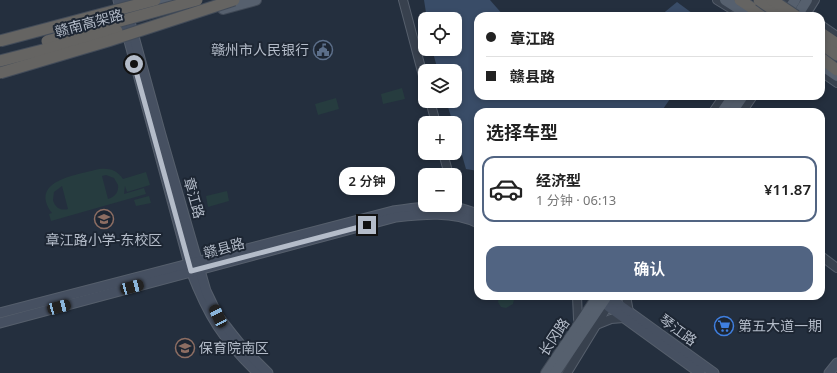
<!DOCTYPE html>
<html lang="zh">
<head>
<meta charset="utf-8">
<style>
	:root { --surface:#fff; --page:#f2f2f2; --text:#222; --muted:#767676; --line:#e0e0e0; --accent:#516482 }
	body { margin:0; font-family:"Noto Sans","Noto Sans SC",sans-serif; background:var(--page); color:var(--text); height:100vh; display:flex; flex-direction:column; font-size:15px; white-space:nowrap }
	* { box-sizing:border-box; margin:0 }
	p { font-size:13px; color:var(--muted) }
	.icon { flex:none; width:22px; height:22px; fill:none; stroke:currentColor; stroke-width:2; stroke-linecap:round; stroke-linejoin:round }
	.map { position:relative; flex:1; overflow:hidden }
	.drawer { position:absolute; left:474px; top:108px; width:351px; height:192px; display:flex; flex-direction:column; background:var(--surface); border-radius:12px; box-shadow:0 2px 6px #0003 }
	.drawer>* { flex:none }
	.guide { position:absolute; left:474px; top:12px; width:351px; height:88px; border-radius:12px; box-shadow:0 2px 6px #0003; display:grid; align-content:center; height:88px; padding:0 12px; background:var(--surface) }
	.buttons { position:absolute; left:418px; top:12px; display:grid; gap:8px }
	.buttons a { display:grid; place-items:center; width:44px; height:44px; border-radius:8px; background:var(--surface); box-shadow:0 2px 6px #0003; font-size:20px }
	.end { position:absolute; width:18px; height:18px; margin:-9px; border:5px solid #b4bcc9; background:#111; box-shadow:0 0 0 2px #111 }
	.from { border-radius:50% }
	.bubble { position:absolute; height:28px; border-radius:12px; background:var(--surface); box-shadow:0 2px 6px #0003; font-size:13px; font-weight:600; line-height:28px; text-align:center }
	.car { position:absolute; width:12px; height:24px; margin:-12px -6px; border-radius:5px; box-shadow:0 0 3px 1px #0007; background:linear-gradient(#222 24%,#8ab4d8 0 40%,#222 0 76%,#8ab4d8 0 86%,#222 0) }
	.guide b { display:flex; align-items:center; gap:14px; height:38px; font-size:15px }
	.guide b+b { border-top:1px solid var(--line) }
	.guide i { width:10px; height:10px; background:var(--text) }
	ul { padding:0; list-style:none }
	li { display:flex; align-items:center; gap:12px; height:66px; margin:0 8px 6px; padding:0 4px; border:2px solid transparent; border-radius:12px }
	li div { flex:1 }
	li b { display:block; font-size:15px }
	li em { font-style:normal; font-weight:600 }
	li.on { border-color:var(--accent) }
	li>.icon { width:36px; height:36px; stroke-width:1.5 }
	h2 { padding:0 12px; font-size:18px; line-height:48px }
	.action { display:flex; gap:8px; margin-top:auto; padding:8px 12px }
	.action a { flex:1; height:46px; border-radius:12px; background:var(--accent); color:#fff; font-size:16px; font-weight:600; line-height:46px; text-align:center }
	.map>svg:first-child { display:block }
</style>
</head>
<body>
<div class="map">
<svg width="837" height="373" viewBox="0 0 837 373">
	<rect width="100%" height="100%" fill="#242f3e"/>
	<!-- green -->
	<g fill="#263c3f" fill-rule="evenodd">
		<path d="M402,88l3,11 -22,5 -2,-10z"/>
		<path d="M336,98l3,11 -21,6 -3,-11z"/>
		<path d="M99,169c11,-1 18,1 24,10l23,-7 4,13 -23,7 -2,-6 -1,8 20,-6 2,6 -95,27 -2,-7 3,-1c-24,-33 26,-38 47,-44zM106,175l8,3 4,7c1,7 -3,12 -10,14l-6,-23zM62,186l6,23c-7,2 -13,-1 -15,-9l1,-8z"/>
		<path d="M227,191l2,10 -21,6 -2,-11z"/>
		<path d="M149,196l2,7 -15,3 -2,-6z"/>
		<path d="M499,296h14l1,3 -1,5 -7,4 -5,-1 -3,-5z"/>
	</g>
	<!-- water -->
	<g fill="#394c67">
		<path d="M424,0h66l14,16h-26v80h194l-11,16h-183v59l-12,-2 -11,-38v-8h-2l-7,-22h9v-30h-17l-6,-22h23v-30h-28z"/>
		<path d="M677,2l19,14h-36z"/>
	</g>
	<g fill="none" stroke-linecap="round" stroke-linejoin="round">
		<defs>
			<g id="tertiary">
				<path d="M403,0l22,83"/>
				<path d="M717,0l13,8"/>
				<path d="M784,0l24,16"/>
				<path d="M805,16l10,-16"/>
				<path d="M821,25l16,11"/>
				<path d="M821,72l16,11"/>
				<path d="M430,101l6,22"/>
				<path d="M713,112l11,-16"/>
				<path d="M742,112l11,-16"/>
				<path d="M443,153l6,22"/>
				<path d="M455,197l3,17"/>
				<path d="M821,256l16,12"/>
				<path d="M577,296l1,23"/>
				<path d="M626,296l3,16"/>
				<path d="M596,325l15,-6 13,-1"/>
				<path d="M567,373l44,-72"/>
			</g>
			<g id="secondary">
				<path d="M118,0l73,271c17,44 32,69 67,102"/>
				<path d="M124,0l37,135 45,156 12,25 14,18 13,16 23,23"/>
				<path d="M607,296l107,77"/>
				<path d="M598,299l102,74"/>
				<path d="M0,313l393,-102c21,-3 42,-6 64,-3 7,1 14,4 21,6"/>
				<path d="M0,323l396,-106c27,-3 57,-6 82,6"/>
				<path d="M829,373l8,-10"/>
			</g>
			<g id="primary">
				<path d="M725,0l25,16"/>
				<path d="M147,7l25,-7"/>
				<path d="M223,9l33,-9"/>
				<path d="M785,16l10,-16"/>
				<path d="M797,16l10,-16"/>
				<path d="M821,65l16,11"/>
				<path d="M722,112l11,-16"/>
				<path d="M732,112l11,-16"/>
				<path d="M546,373l52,-77"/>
				<path d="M555,373l52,-77"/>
			</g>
			<g id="trunk">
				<path d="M740,0l24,16"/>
				<path d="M821,33l16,11"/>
				<path d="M821,44l16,11"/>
				<path d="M821,58l16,12"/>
			</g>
		</defs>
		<!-- tertiary casing -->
		<use href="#tertiary" stroke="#565f6c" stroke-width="10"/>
		<!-- secondary casing -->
		<use href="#secondary" stroke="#565f6c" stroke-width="11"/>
		<!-- primary casing -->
		<use href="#primary" stroke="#414a57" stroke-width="12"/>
		<!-- trunk casing -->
		<use href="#trunk" stroke="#434c59" stroke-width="13"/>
		<!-- tertiary -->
		<use href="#tertiary" stroke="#38414e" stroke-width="8"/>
		<!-- secondary -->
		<use href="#secondary" stroke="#465061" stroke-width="9"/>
		<!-- primary -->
		<use href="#primary" stroke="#56606e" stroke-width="10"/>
		<!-- trunk -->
		<use href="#trunk" stroke="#656462" stroke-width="11"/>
		<defs>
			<g id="trunk-bridge">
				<path d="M759,0l23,16"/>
				<path d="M772,0l24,16"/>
				<path d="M0,41l155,-41"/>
				<path d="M47,41l150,-41"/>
				<path d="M0,61l117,-30"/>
				<path d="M0,73l108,-32 126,-41"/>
			</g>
		</defs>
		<!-- trunk-bridge casing -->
		<use href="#trunk-bridge" stroke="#434c59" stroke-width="13" stroke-linecap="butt"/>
		<!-- trunk-bridge -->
		<use href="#trunk-bridge" stroke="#656462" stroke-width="11"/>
	</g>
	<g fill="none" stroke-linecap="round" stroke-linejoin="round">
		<!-- route -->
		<path stroke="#b4bcc9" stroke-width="5" d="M134,64l57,207 176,-46"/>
	</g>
	<!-- icons -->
	<defs>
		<symbol id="civic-ring" viewBox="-11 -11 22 22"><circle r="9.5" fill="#1d2633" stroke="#5c6f8a" stroke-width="1.5"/><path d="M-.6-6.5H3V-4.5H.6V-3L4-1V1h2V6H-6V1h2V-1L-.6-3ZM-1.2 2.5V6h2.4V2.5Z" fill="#5c6f8a"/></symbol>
		<symbol id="school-ring" viewBox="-11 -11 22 22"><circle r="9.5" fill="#1d2633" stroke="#8d6e63" stroke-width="1.5"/><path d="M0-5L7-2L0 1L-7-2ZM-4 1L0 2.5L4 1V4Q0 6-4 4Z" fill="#8d6e63"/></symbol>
		<symbol id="supermarket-ring" viewBox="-11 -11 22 22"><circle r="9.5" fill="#1d2633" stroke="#3f7fe0" stroke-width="1.5"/><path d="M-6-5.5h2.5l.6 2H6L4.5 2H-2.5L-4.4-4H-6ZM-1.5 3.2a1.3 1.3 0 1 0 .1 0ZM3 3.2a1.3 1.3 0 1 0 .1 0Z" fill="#3f7fe0"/></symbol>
	</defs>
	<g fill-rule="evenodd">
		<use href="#civic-ring" x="312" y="39" width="22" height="22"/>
		<use href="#school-ring" x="93" y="208" width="22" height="22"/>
		<use href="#supermarket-ring" x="713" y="315" width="22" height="22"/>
		<use href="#school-ring" x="174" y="337" width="22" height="22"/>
	</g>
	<g text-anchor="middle" stroke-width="4" stroke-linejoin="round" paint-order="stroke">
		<!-- street labels -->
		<g font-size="14" fill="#b4bcc9" stroke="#1d2633">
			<text transform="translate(89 23) rotate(-15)" y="5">赣南高架路</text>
			<text transform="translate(194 198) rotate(74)" y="5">章江路</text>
			<text transform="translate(224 248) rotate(-15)" y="5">赣县路</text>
			<text transform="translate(678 330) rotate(36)" y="5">琴江路</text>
			<text transform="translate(554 337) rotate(-56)" y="5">长冈路</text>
		</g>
		<!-- poi labels -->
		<g font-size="14" fill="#b4bcc9" stroke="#1d2633" text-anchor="start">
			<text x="309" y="55" text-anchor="end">赣州市人民银行</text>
			<text x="104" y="245" text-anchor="middle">章江路小学-东校区</text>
			<text x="738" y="331">第五大道一期</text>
			<text x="199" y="353">保育院南区</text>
		</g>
	</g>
</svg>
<div class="buttons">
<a><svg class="icon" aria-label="locate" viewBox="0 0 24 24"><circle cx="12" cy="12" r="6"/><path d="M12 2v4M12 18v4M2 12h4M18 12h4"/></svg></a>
<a><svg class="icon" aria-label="layers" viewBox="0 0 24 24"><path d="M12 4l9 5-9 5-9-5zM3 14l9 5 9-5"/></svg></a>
<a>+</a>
<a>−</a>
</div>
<i class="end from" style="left:134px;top:64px"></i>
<i class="end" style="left:367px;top:225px"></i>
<div class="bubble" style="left:339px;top:167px;width:56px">2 分钟</div>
<i class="car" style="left:132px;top:287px;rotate:75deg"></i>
<i class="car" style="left:59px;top:307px;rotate:75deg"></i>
<i class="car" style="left:218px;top:316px;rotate:334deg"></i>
<div class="guide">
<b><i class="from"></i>章江路</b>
<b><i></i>赣县路</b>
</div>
<section class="drawer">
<h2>选择车型</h2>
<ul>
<li class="on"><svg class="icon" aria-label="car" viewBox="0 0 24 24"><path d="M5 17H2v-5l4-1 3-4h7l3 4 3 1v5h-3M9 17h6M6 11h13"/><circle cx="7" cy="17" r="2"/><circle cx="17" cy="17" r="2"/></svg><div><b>经济型</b><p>1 分钟 · 06:13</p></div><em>¥11.87</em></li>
</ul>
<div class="action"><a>确认</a></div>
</section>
</div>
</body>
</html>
